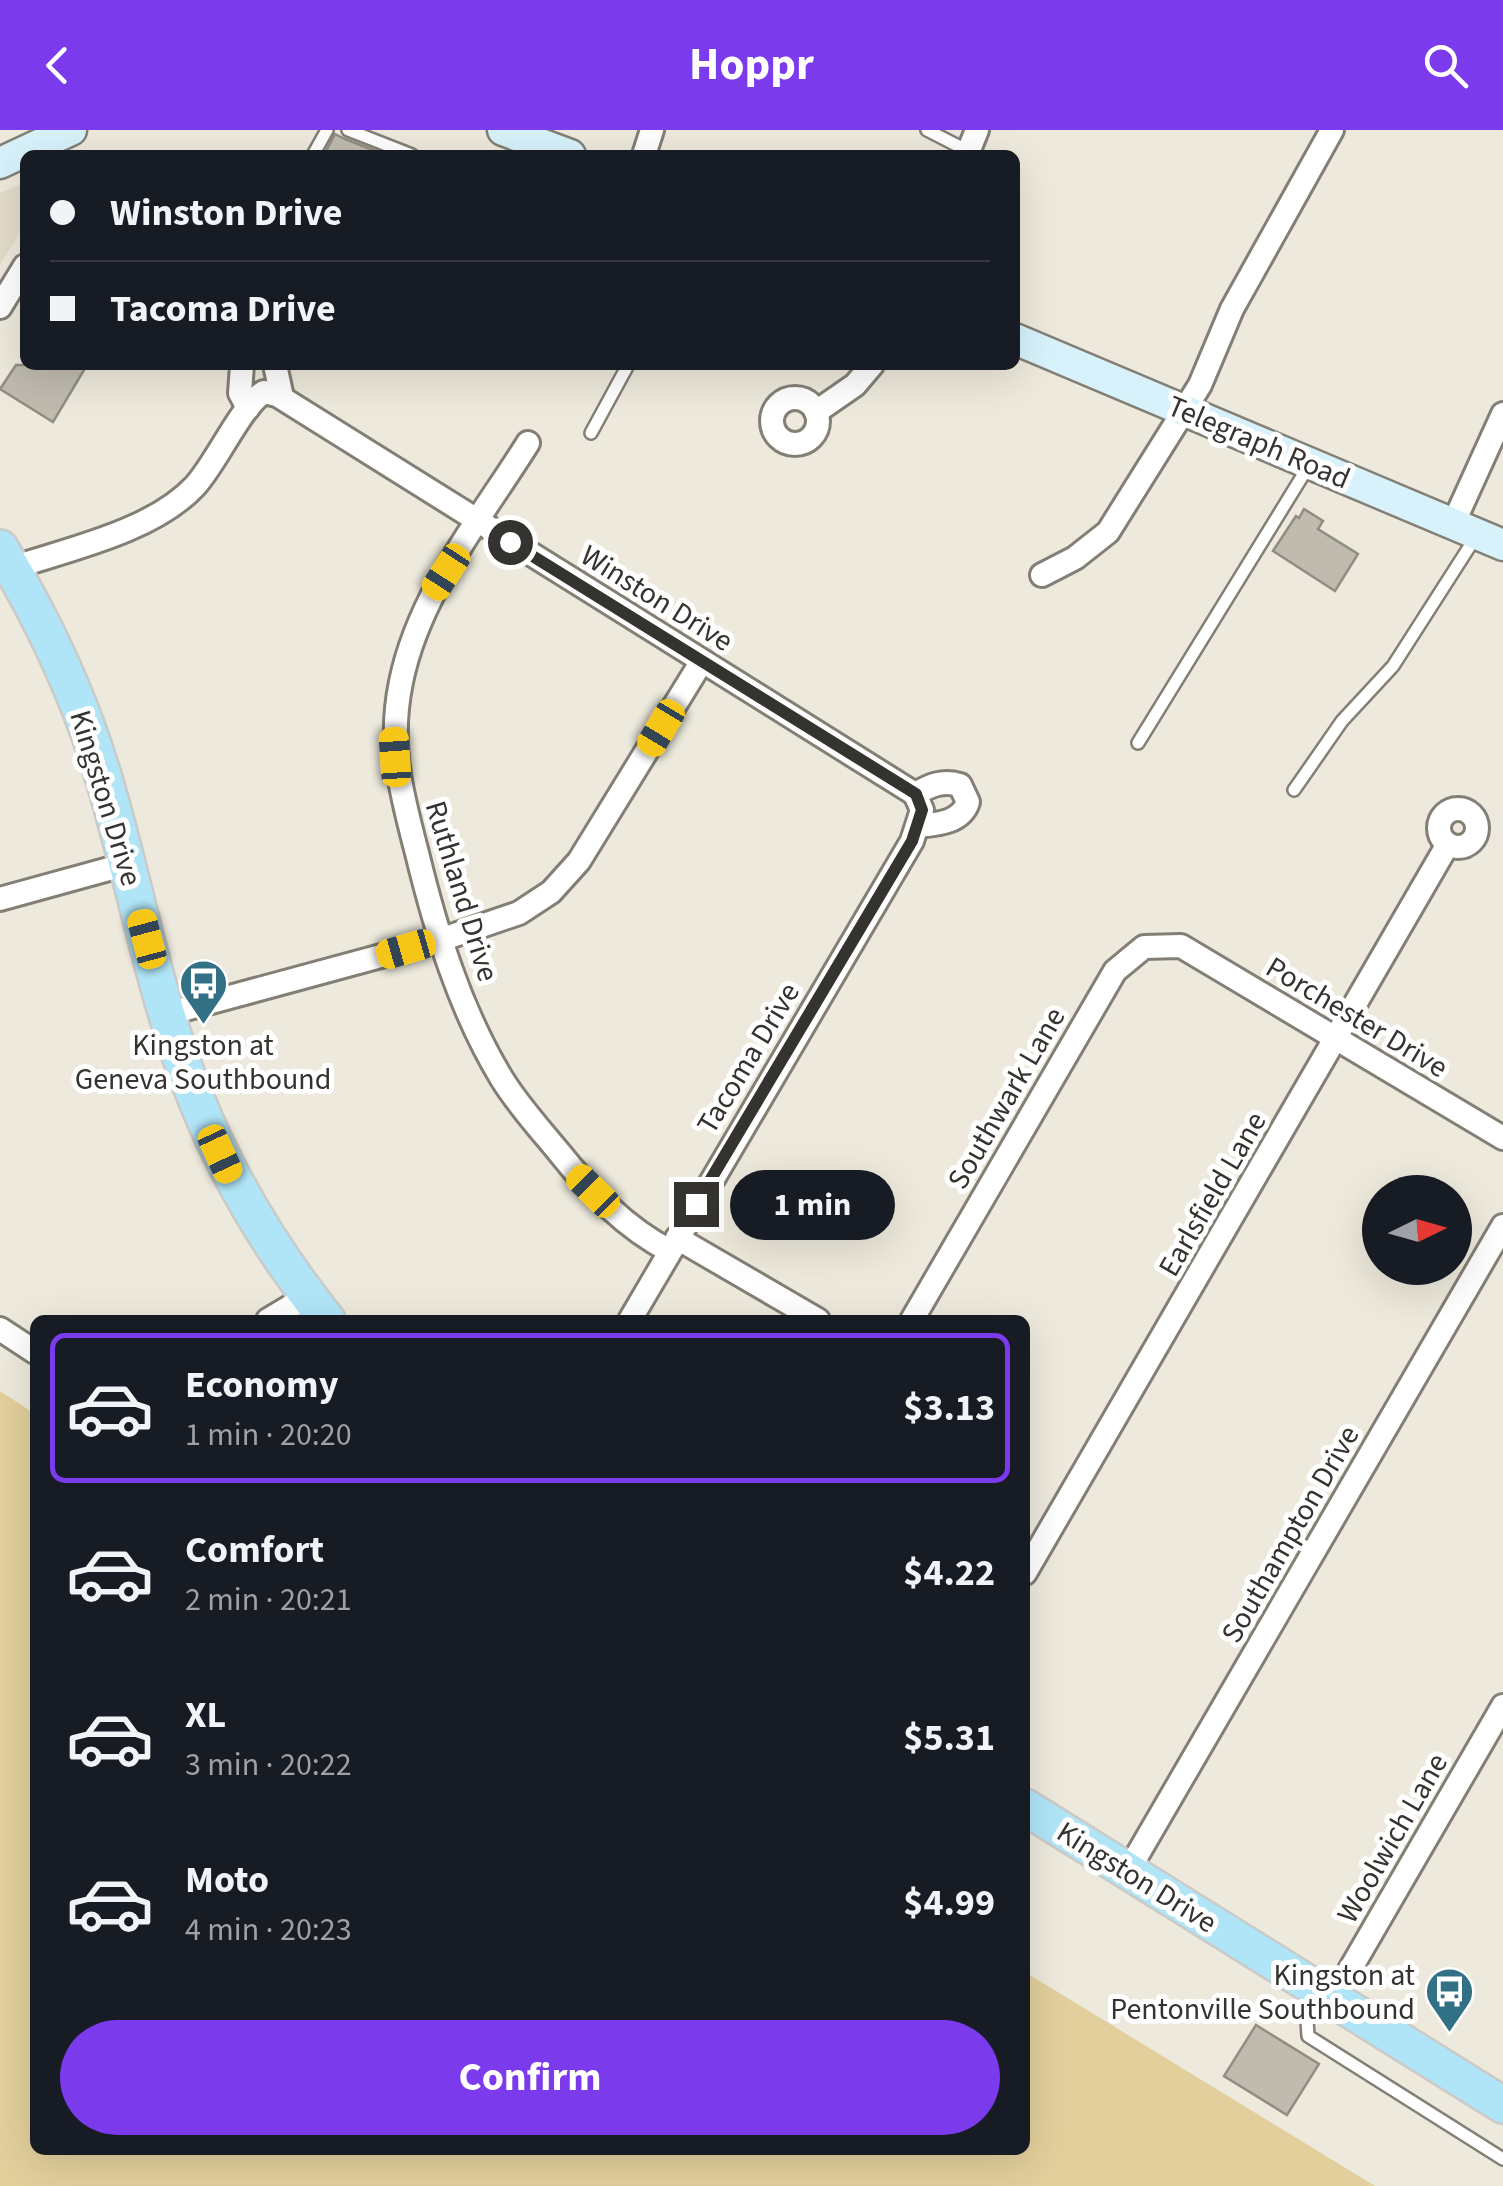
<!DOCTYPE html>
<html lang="en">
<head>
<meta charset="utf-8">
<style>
	:root { --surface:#171b24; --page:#242831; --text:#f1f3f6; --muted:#9ea1a6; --line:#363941; --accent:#7c3aed }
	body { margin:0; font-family:"Source Sans 3",sans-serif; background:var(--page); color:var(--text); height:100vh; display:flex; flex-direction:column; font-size:38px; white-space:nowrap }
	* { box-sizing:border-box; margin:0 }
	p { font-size:32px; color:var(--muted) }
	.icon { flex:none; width:55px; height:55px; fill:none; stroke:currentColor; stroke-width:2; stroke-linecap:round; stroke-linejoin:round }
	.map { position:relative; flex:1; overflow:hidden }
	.drawer { position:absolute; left:30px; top:1185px; width:1000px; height:840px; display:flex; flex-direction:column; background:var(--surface); border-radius:15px; box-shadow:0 10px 40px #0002 }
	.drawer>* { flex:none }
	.banner { position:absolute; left:20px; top:20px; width:1000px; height:220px; border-radius:15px; box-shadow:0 10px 40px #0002; display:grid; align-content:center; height:220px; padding:0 30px; background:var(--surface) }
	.needle { width:65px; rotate:85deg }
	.controls { position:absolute; left:1362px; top:1045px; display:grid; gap:20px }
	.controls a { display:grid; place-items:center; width:110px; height:110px; border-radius:50%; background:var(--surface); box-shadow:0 10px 40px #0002; font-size:50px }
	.end { position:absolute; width:45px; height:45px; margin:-22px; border:12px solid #35332f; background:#fff; box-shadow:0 0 0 5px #fff }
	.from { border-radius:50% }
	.bubble { position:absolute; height:70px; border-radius:35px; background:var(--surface); box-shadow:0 10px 40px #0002; font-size:32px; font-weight:700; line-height:70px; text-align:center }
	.car { position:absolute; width:30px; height:60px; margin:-30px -15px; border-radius:12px; box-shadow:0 0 8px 2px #0007; background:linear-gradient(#f5c518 24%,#345 0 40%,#f5c518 0 76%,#345 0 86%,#f5c518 0) }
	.banner b { display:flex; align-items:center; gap:35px; height:95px; font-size:38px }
	.banner b+b { border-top:2px solid var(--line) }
	.banner i { width:25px; height:25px; background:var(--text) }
	ul { padding:18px 0 0; list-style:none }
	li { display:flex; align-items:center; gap:30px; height:150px; margin:0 20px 15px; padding:0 10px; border:5px solid transparent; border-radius:15px }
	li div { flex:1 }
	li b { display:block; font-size:38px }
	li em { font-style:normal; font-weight:700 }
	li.on { border-color:var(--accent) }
	li>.icon { width:90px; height:90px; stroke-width:1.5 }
	.action { display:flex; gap:20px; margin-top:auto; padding:20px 30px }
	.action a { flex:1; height:115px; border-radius:60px; background:var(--accent); color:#fff; font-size:40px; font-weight:700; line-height:115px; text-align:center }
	header { display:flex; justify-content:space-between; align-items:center; height:130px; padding:0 30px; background:var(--accent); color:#fff; font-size:45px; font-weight:700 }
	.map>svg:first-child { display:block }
</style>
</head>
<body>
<header><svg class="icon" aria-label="back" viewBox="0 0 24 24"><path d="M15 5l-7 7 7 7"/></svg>Hoppr<svg class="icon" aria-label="search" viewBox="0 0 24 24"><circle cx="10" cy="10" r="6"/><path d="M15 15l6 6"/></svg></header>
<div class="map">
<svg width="1503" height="2056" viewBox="0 0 1503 2056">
	<rect width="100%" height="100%" fill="#ede9dc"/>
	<!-- built -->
	<path fill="#e3dcc9" d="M25,52v42l-25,41v-72z"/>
	<!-- green -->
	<path fill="#e2cf9c" d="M0,1261l35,23v736h990v-178l350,214h-1375z"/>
	<!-- building -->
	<g fill="#c0bbaf" stroke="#918d81" stroke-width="2.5">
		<path d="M335,4l10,5 41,16h-62z"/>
		<path d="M16,235h71l-34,57 -53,-33z"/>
		<path d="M1304,379l19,12 -5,8 40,25 -23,37 -62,-40 23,-35 3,2z"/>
		<path d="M1256,1895l63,39 -32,51 -63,-39z"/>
	</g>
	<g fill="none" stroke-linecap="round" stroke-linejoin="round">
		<defs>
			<g id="lane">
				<path d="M348,0l64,25"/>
				<path d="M927,0l41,21"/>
				<path d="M313,25l14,-25"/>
				<path d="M591,303l37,-68"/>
				<path d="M1138,613l170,-276"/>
				<path d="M1294,660l48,-69 51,-55 82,-128"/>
				<path d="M1317,1862l-10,28 1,16 195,123"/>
			</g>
			<g id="street">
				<path d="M644,25l8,-25"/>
				<path d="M967,25l10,-25"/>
				<path d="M0,177l25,-41"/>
				<path d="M242,235l-2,28 8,15"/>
				<path d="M275,235l7,32"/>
				<circle cx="795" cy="291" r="23"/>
				<path d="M816,282l39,-27 17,-20"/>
				<path d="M528,313c-47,75 -109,150 -127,239 -13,63 0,110 16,171 19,78 43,157 85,226 16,26 37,49 56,72 31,39 67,77 112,100"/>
				<path d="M1453,394l50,-110"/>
				<path d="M12,438c58,-19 141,-37 183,-82 22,-24 46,-80 69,-94l13,3 638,399"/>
				<path d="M1042,445l33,-17 33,-26 92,-147 32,-76 100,-179"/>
				<path d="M915,664c16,-9 27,-14 45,-9l8,17c-7,21 -31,22 -50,24"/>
				<circle cx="1458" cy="698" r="19"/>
				<path d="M0,769l127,-35"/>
				<path d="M167,884l273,-74 79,-27 32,-21 28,-31 123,-200"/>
				<path d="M677,1108l141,82"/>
				<path d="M268,1190l40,-24"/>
				<path d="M630,1190l282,-479 10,-31 -7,-16"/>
				<path d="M912,1190l203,-349 29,-24 37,-1 322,192"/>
				<path d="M0,1199l35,23"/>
				<path d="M1025,1443l423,-729"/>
				<path d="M1128,1741l375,-645"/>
				<path d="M1333,1869l170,-293"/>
			</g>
			<g id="secondary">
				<path d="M503,0l67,25"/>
				<path d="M0,33l71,-33"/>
				<path d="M1015,209l488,206"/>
			</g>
			<g id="primary">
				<path d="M0,418c42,70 77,143 101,221 33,107 51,218 92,322 33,84 78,159 134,229"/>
				<path d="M1025,1677l478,298"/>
			</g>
		</defs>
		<!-- lane casing -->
		<use href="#lane" stroke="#837f74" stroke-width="16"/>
		<!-- street casing -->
		<use href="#street" stroke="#837f74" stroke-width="28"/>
		<!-- secondary casing -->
		<use href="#secondary" stroke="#837f74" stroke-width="35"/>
		<!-- primary casing -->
		<use href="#primary" stroke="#cacac9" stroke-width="40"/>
		<!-- lane -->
		<use href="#lane" stroke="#fff" stroke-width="11"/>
		<!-- street -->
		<use href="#street" stroke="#fff" stroke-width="22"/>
		<!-- secondary -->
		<use href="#secondary" stroke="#d8f2fc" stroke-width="30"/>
		<!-- primary -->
		<use href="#primary" stroke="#b0e5f8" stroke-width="35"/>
	</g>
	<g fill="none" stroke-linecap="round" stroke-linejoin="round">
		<!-- route -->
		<path stroke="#35332f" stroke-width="12" d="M510,412l406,252 6,16 -10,31 -216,363"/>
	</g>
	<!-- icons -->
	<defs>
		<symbol id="bus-pin" viewBox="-11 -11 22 30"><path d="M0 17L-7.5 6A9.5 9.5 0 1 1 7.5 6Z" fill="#327085" stroke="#fff"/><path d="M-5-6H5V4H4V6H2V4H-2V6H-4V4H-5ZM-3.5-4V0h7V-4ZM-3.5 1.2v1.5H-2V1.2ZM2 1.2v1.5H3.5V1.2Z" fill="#fff"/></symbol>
	</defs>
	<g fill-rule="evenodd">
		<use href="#bus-pin" x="176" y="826" width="55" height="75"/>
		<use href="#bus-pin" x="1422" y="1834" width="55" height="75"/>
	</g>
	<g text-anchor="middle" stroke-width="10" stroke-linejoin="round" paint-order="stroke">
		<!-- street labels -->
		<g font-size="30" fill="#35332f" stroke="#fff">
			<text transform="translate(1259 312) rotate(23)" y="10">Telegraph Road</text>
			<text transform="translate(657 468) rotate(32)" y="10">Winston Drive</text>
			<text transform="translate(106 668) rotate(73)" y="10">Kingston Drive</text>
			<text transform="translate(462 761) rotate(73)" y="10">Ruthland Drive</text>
			<text transform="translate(1357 887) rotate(31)" y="10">Porchester Drive</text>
			<text transform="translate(748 928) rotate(-59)" y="10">Tacoma Drive</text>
			<text transform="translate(1006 968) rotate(-60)" y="10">Southwark Lane</text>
			<text transform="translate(1212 1064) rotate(-60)" y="10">Earlsfield Lane</text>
			<text transform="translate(1290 1404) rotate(-60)" y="10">Southampton Drive</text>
			<text transform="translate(1392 1708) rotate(-60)" y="10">Woolwich Lane</text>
			<text transform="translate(1137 1747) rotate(32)" y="10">Kingston Drive</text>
		</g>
		<!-- poi labels -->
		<g font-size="30" fill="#35332f" stroke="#fff">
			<text x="203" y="925">Kingston at<tspan x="203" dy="34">Geneva Southbound</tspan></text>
			<text x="1415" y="1855" text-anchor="end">Kingston at<tspan x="1415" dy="34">Pentonville Southbound</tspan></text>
		</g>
	</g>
</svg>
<div class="controls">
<a><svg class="needle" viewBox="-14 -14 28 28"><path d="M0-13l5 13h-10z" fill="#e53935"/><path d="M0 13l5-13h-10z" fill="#9ea1a6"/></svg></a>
</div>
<i class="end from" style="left:510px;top:412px"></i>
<i class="end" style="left:696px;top:1074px"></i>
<div class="bubble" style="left:730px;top:1040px;width:165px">1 min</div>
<i class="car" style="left:446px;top:442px;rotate:213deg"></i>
<i class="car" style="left:661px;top:598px;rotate:211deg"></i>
<i class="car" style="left:395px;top:627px;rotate:356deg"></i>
<i class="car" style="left:147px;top:809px;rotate:345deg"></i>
<i class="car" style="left:406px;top:819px;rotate:254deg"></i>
<i class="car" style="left:220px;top:1024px;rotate:155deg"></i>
<i class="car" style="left:593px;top:1061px;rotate:315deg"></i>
<div class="banner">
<b><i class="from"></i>Winston Drive</b>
<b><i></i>Tacoma Drive</b>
</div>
<section class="drawer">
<ul>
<li class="on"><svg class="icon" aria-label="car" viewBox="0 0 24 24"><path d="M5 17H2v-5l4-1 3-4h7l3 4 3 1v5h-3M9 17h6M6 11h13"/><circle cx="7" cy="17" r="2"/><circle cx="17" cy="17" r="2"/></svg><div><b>Economy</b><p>1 min · 20:20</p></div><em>$3.13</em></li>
<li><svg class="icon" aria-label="car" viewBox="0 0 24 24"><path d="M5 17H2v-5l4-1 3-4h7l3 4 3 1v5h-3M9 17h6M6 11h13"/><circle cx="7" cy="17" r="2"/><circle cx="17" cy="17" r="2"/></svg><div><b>Comfort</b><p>2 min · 20:21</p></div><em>$4.22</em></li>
<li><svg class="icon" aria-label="car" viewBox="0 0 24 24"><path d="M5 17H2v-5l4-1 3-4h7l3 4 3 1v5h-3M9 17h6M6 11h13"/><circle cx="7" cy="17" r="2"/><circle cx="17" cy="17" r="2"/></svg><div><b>XL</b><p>3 min · 20:22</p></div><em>$5.31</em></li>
<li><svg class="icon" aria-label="car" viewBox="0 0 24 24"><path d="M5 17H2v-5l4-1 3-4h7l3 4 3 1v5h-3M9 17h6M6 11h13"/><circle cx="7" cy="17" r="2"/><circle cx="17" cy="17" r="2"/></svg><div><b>Moto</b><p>4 min · 20:23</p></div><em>$4.99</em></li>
</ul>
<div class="action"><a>Confirm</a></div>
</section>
</div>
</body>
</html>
